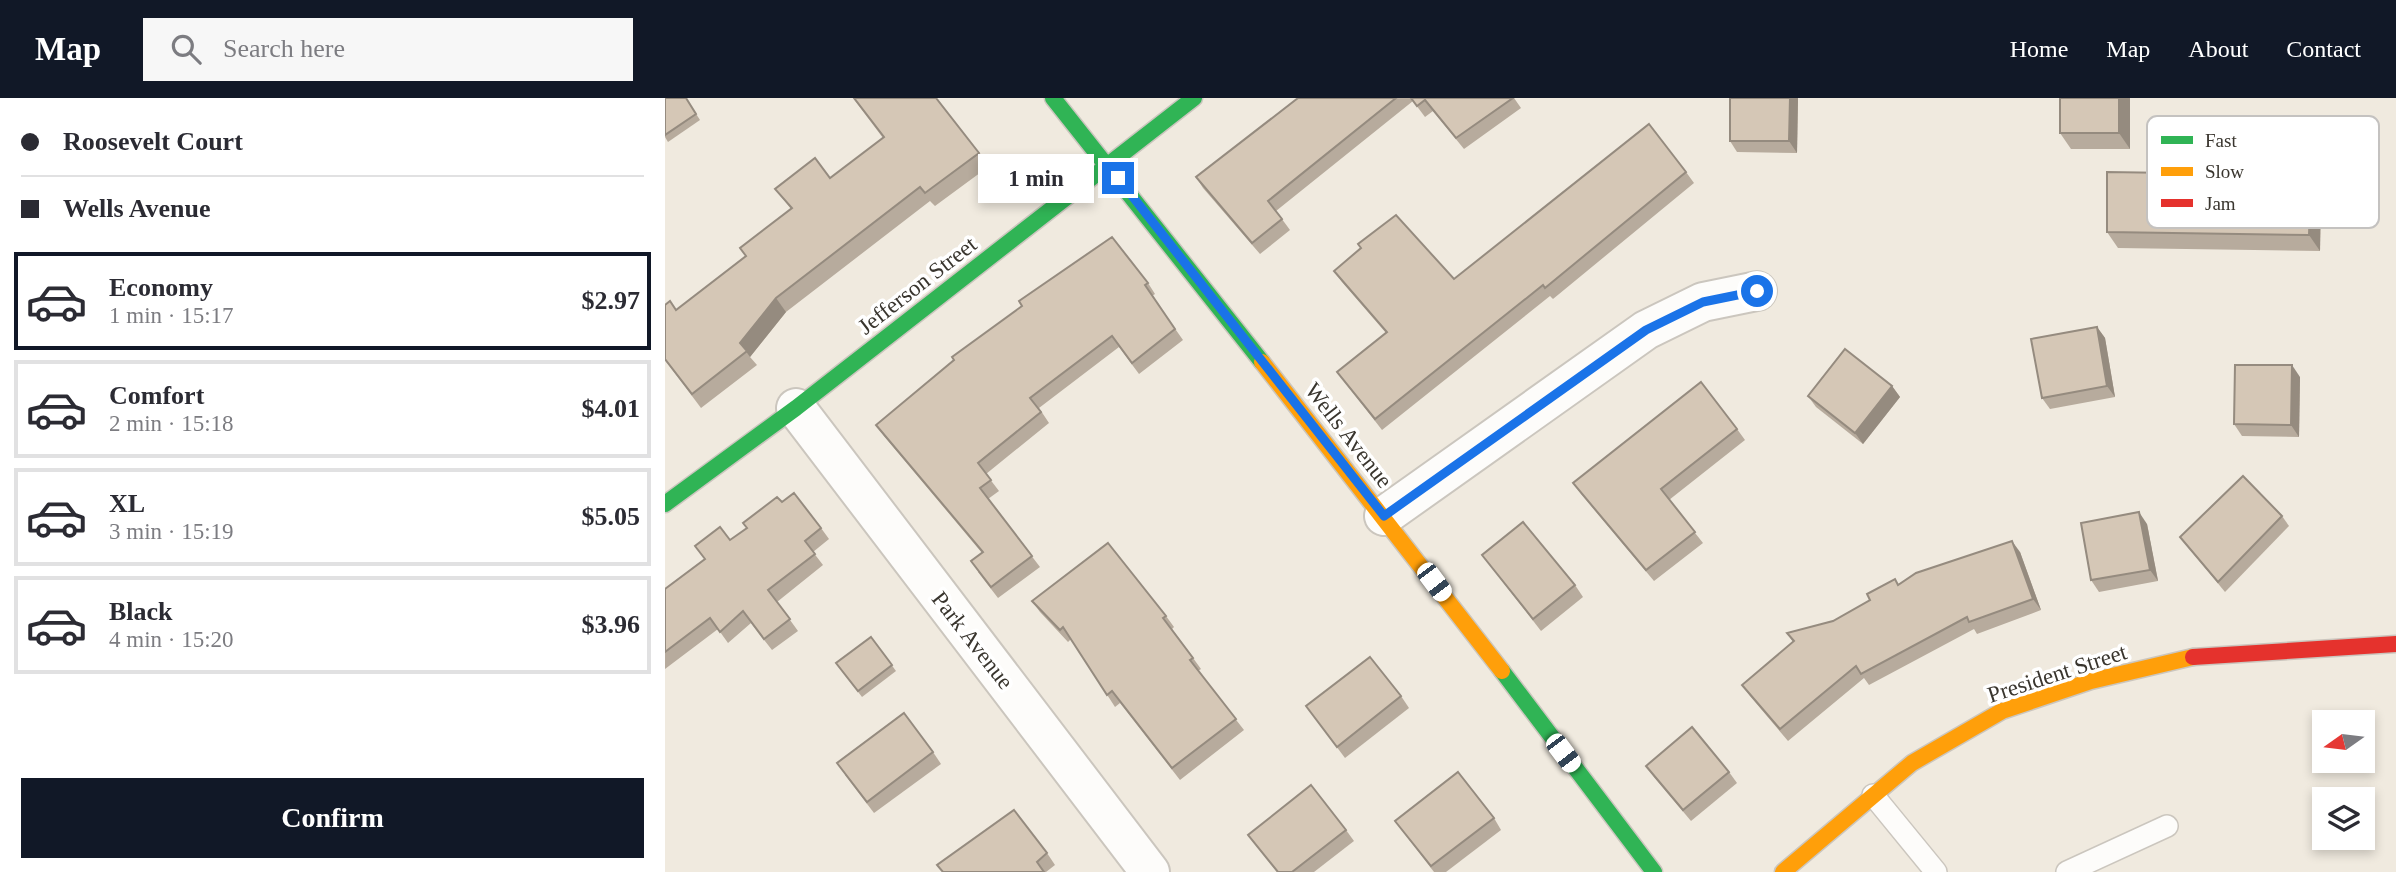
<!DOCTYPE html>
<html lang="en">
<head>
<meta charset="utf-8">
<style>
	:root { --surface:#fff; --page:#f7f7f7; --text:#2b2b33; --muted:#7c7c81; --line:#e1e1e2; --accent:#111827 }
	body { margin:0; font-family:Georgia,serif; background:var(--page); color:var(--text); height:100vh; display:flex; flex-direction:column; font-size:26px; white-space:nowrap }
	* { box-sizing:border-box; margin:0 }
	p { font-size:23px; color:var(--muted) }
	.icon { flex:none; width:38px; height:38px; fill:none; stroke:currentColor; stroke-width:2; stroke-linecap:round; stroke-linejoin:round }
	.map { position:relative; flex:1; overflow:hidden }
	.panel { display:flex; flex-direction:column; background:var(--surface); width:665px }
	.panel>* { flex:none }
	.top-card { display:grid; align-content:center; height:154px; padding:0 21px; background:var(--surface) }
	.needle { width:46px; rotate:256deg }
	.buttons { position:absolute; left:1647px; top:612px; display:grid; gap:14px }
	.buttons a { display:grid; place-items:center; width:63px; height:63px; border-radius:0px; background:var(--surface); box-shadow:0 4px 10px #0003; font-size:35px }
	.end { position:absolute; width:32px; height:32px; margin:-16px; border:9px solid #1a73e8; background:#fff; box-shadow:0 0 0 4px #fff }
	.from { border-radius:50% }
	.bubble { position:absolute; height:49px; border-radius:0px; background:var(--surface); box-shadow:0 4px 10px #0003; font-size:23px; font-weight:600; line-height:49px; text-align:center }
	.car { position:absolute; width:21px; height:42px; margin:-21px -10px; border-radius:9px; box-shadow:0 0 5px 2px #0007; background:linear-gradient(#fff 24%,#345 0 40%,#fff 0 76%,#345 0 86%,#fff 0) }
	.top-card b { display:flex; align-items:center; gap:24px; height:66px; font-size:26px }
	.top-card b+b { border-top:2px solid var(--line) }
	.top-card i { width:18px; height:18px; background:var(--text) }
	ul { padding:0; list-style:none }
	li { display:flex; align-items:center; gap:21px; height:98px; margin:0 14px 10px; padding:0 7px; border:4px solid var(--line); border-radius:0px }
	li div { flex:1 }
	li b { display:block; font-size:26px }
	li em { font-style:normal; font-weight:600 }
	li.selected { border-color:var(--accent) }
	li>.icon { width:63px; height:63px; stroke-width:1.5 }
	.primary-button { display:flex; gap:14px; margin-top:auto; padding:14px 21px }
	.primary-button a { flex:1; height:80px; border-radius:0px; background:var(--accent); color:#fff; font-size:28px; font-weight:600; line-height:80px; text-align:center }
	header { display:flex; align-items:center; gap:42px; box-sizing:border-box; height:98px; padding:0 35px; background:var(--accent); color:#fff }
	header strong { font-size:33px }
	nav { display:flex; gap:38px; margin-inline-start:auto; font-size:24px }
	.search { width:490px; height:63px; background:var(--page); display:flex; align-items:center; gap:18px; box-sizing:border-box; padding:0 24px; border-radius:0px; color:var(--muted); font-size:26px }
	main { display:flex; flex:1; min-height:0 }
	.map>svg:first-child { display:block }
</style>
</head>
<body>
<header>
<strong>Map</strong>
<div class="search"><svg class="icon" aria-label="search" viewBox="0 0 24 24"><circle cx="10" cy="10" r="6"/><path d="M15 15l6 6"/></svg>Search here</div>
<nav><a>Home</a><a>Map</a><a>About</a><a>Contact</a></nav>
</header>
<main>
<section class="panel">
<div class="top-card">
<b><i class="from"></i>Roosevelt Court</b>
<b><i></i>Wells Avenue</b>
</div>
<ul>
<li class="selected"><svg class="icon" aria-label="car" viewBox="0 0 24 24"><path d="M5 17H2v-5l4-1 3-4h7l3 4 3 1v5h-3M9 17h6M6 11h13"/><circle cx="7" cy="17" r="2"/><circle cx="17" cy="17" r="2"/></svg><div><b>Economy</b><p>1 min · 15:17</p></div><em>$2.97</em></li>
<li><svg class="icon" aria-label="car" viewBox="0 0 24 24"><path d="M5 17H2v-5l4-1 3-4h7l3 4 3 1v5h-3M9 17h6M6 11h13"/><circle cx="7" cy="17" r="2"/><circle cx="17" cy="17" r="2"/></svg><div><b>Comfort</b><p>2 min · 15:18</p></div><em>$4.01</em></li>
<li><svg class="icon" aria-label="car" viewBox="0 0 24 24"><path d="M5 17H2v-5l4-1 3-4h7l3 4 3 1v5h-3M9 17h6M6 11h13"/><circle cx="7" cy="17" r="2"/><circle cx="17" cy="17" r="2"/></svg><div><b>XL</b><p>3 min · 15:19</p></div><em>$5.05</em></li>
<li><svg class="icon" aria-label="car" viewBox="0 0 24 24"><path d="M5 17H2v-5l4-1 3-4h7l3 4 3 1v5h-3M9 17h6M6 11h13"/><circle cx="7" cy="17" r="2"/><circle cx="17" cy="17" r="2"/></svg><div><b>Black</b><p>4 min · 15:20</p></div><em>$3.96</em></li>
</ul>
<div class="primary-button"><a>Confirm</a></div>
</section>
<div class="map">
<svg width="1731" height="774" viewBox="0 0 1731 774">
	<rect width="100%" height="100%" fill="#f0eadf"/>
	<g fill="none" stroke-linecap="round" stroke-linejoin="round">
		<defs>
			<g id="lane">
				<path d="M1208,697l63,77"/>
				<path d="M1402,774l100,-46"/>
			</g>
			<g id="street">
				<path d="M131,310l354,464"/>
				<path d="M719,418l262,-186 57,-28 54,-11"/>
			</g>
			<g id="fast">
				<path d="M388,0l209,264"/>
				<path d="M0,406l131,-96 398,-310"/>
				<path d="M837,573l152,201"/>
			</g>
			<g id="slow">
				<path d="M597,264l240,309"/>
				<path d="M1118,774l129,-109 90,-52 89,-30 102,-24"/>
			</g>
			<path id="jam" d="M1528,559l203,-13"/>
		</defs>
		<!-- lane casing -->
		<use href="#lane" stroke="#cbc6be" stroke-width="24"/>
		<!-- street casing -->
		<use href="#street" stroke="#cbc6be" stroke-width="42"/>
		<!-- fast casing -->
		<use href="#fast" stroke="#cbc6be" stroke-width="19"/>
		<!-- slow casing -->
		<use href="#slow" stroke="#cbc6be" stroke-width="19"/>
		<!-- jam casing -->
		<use href="#jam" stroke="#cbc6be" stroke-width="19"/>
		<!-- lane -->
		<use href="#lane" stroke="#fdfcfa" stroke-width="21"/>
		<!-- street -->
		<use href="#street" stroke="#fdfcfa" stroke-width="38"/>
		<!-- fast -->
		<use href="#fast" stroke="#30b455" stroke-width="16"/>
		<!-- slow -->
		<use href="#slow" stroke="#ff9f0a" stroke-width="16"/>
		<!-- jam -->
		<use href="#jam" stroke="#e5322d" stroke-width="16"/>
	</g>
	<!-- wall -->
	<g fill="#b7ab9d">
		<path d="M0,0h21l14,22 -32,22 -3,-5z"/>
		<path d="M188,0h83l52,69 -53,39 -5,-5 -144,111 -36,45 7,8 -56,43 -36,-48v-55l11,5 70,-54 45,-47 -16,-20 55,-11 53,-40z"/>
		<path d="M633,0h216l7,10 -57,41 -31,-38 -8,6 -12,-16 -137,110 14,19 -30,24 -57,-66 -7,-11z"/>
		<path d="M1133,0l-1,55 -60,-1 -7,-11z"/>
		<path d="M1395,0h70v51h-59l-11,-16z"/>
		<path d="M1021,74l8,11 -141,116 -3,-3 -168,134 -45,-58 49,-39 -44,-51 -8,-11 120,8z"/>
		<path d="M1646,77l10,16 -1,60 -202,-3 -11,-16z"/>
		<path d="M483,185l7,11 -3,2 31,44 -44,34 -20,-27 -80,61 10,15 -63,51 13,17 -11,8 52,68 -42,31 -20,-26 4,-19 -98,-117 -8,-11 78,-65z"/>
		<path d="M1432,229l8,11 10,59 -65,12 -8,-11z"/>
		<path d="M1635,279l-1,60 -57,-1 -8,-12z"/>
		<path d="M1227,288l8,11 -37,47 -47,-37 -8,-11z"/>
		<path d="M1072,331l8,11 -76,60 34,43 -49,38 -73,-87 -8,-11z"/>
		<path d="M117,404l39,26 8,11 -16,13 10,13 -46,37 21,29 -26,19 -21,-27 -23,20 -10,-14 -53,40v-80z"/>
		<path d="M1617,418l7,10 -64,66 -37,-45 -8,-10z"/>
		<path d="M1482,426l11,57 -59,11 -8,-12z"/>
		<path d="M1355,454l21,58 -64,24 -3,-5 -105,56 -5,-7 -76,63 -38,-45 -8,-11 51,-43 -6,-9 46,-12 37,-21 25,-21 4,6z"/>
		<path d="M817,457l93,30 8,12 -42,34z"/>
		<path d="M367,503l134,15 8,11 -2,2 29,40 -3,2 46,59 -64,50 -60,-77 -5,4 -44,-68 -3,3 -28,-30z"/>
		<path d="M206,539l25,34 -34,26 -26,-34z"/>
		<path d="M736,598l8,12 -64,50 -39,-52z"/>
		<path d="M268,654l8,12 -67,49 -29,-38z"/>
		<path d="M981,668l83,6 8,11 -46,38 -37,-44z"/>
		<path d="M829,720l7,12 -55,42h-12l-39,-51z"/>
		<path d="M681,732l8,11 -40,31h-37l-29,-37z"/>
		<path d="M382,755l8,12 -9,7h-104z"/>
	</g>
	<!-- shaded-wall -->
	<g fill="#958b7f">
		<path d="M1125,0h8l-1,55 -8,-12z"/>
		<path d="M1454,0h11v51l-11,-16z"/>
		<path d="M1646,77l10,16 -1,60 -11,-16z"/>
		<path d="M111,200l10,14 -36,45 -10,-14z"/>
		<path d="M1432,229l8,11 10,59 -8,-11z"/>
		<path d="M1627,267l8,12 -1,60 -8,-12z"/>
		<path d="M1227,288l8,11 -37,47 -8,-11z"/>
		<path d="M1474,414l8,12 11,57 -8,-11z"/>
		<path d="M1347,443l8,11 21,58 -8,-11z"/>
	</g>
	<!-- building -->
	<g fill="#d5c7b6" stroke="#958b7f" stroke-width="2">
		<path d="M0,0h21l10,16 -31,21z"/>
		<path d="M189,0h82l43,55 -54,40 -5,-6 -144,111 -36,45 7,8 -55,43 -27,-35v-54l5,-4 6,9 70,-54 -6,-8 52,-40 -17,-19 40,-31 15,20 54,-41z"/>
		<path d="M633,0h98l-128,103 14,18 -30,24 -56,-66z"/>
		<path d="M746,0h102l-57,40 -31,-38 -8,6z"/>
		<path d="M1065,0h60l-1,43h-59z"/>
		<rect x="1395" y="0" width="59" height="35"/>
		<path d="M984,26l37,48 -141,116 -2,-3 -168,134 -38,-47 50,-40 -53,-61 27,-23 -3,-4 38,-29 58,64z"/>
		<path d="M1442,74l204,3 -2,60 -202,-3z"/>
		<path d="M447,139l36,46 -3,2 30,44 -43,34 -20,-27 -82,62 11,14 -63,51 13,17 -11,8 52,68 -41,31 -20,-26 12,-9 -107,-127 78,-65 -2,-3 70,-51 -3,-5z"/>
		<path d="M1432,229l10,59 -65,12 -11,-59z"/>
		<path d="M1180,251l47,37 -37,47 -47,-37z"/>
		<path d="M1570,267h57l-1,60 -57,-1z"/>
		<path d="M1036,284l36,47 -76,60 34,43 -49,38 -73,-87z"/>
		<path d="M1578,378l39,40 -64,66 -38,-45z"/>
		<path d="M129,395l27,35 -16,13 10,13 -47,36 22,29 -26,20 -21,-28 -23,21 -10,-14 -45,34v-63l40,-30 -10,-13 25,-19 10,13 17,-12 -4,-5 34,-26 5,5z"/>
		<path d="M1474,414l11,58 -59,10 -10,-57z"/>
		<path d="M858,424l52,63 -42,34 -51,-64z"/>
		<path d="M1347,443l21,58 -64,23 -2,-5 -106,57 -5,-8 -76,63 -38,-44 52,-44 -7,-8 46,-12 37,-21 -3,-6 28,-15 3,6 18,-12z"/>
		<path d="M443,445l58,73 -3,2 30,40 -3,2 46,59 -64,49 -60,-77 -5,4 -44,-68 -3,3 -28,-29z"/>
		<path d="M206,539l21,28 -34,26 -22,-28z"/>
		<path d="M705,559l31,39 -64,51 -31,-41z"/>
		<path d="M239,615l29,39 -66,50 -30,-39z"/>
		<path d="M1027,629l37,45 -46,38 -37,-44z"/>
		<path d="M793,674l36,46 -63,48 -36,-45z"/>
		<path d="M646,687l35,45 -54,42h-14l-30,-37z"/>
		<path d="M349,712l33,43 -10,9 7,10h-101l-6,-7z"/>
	</g>
	<g fill="none" stroke-linecap="round" stroke-linejoin="round">
		<!-- route -->
		<path stroke="#1a73e8" stroke-width="9" d="M453,80l266,338 262,-186 57,-28 54,-11"/>
	</g>
	<g text-anchor="middle" stroke-width="7" stroke-linejoin="round" paint-order="stroke">
		<!-- street labels -->
		<g font-size="23" fill="#39352e" stroke="#fff">
			<text transform="translate(252 187) rotate(-38)" y="8">Jefferson Street</text>
			<text transform="translate(684 337) rotate(52)" y="8">Wells Avenue</text>
			<text transform="translate(308 542) rotate(52)" y="8">Park Avenue</text>
			<text transform="translate(1392 575) rotate(-18)" y="8">President Street</text>
		</g>
	</g>
	<!-- legend -->
	<rect x="1482" y="18" width="232" height="112" rx="10" fill="#fff" stroke="#c4c2c0" stroke-width="2"/>
	<rect x="1496" y="38" width="32" height="8" fill="#30b455"/>
	<rect x="1496" y="69" width="32" height="9" fill="#ff9f0a"/>
	<rect x="1496" y="101" width="32" height="8" fill="#e5322d"/>
	<g font-size="19" fill="#39352e">
		<text x="1540" y="49">Fast</text>
		<text x="1540" y="80">Slow</text>
		<text x="1540" y="112">Jam</text>
	</g>
</svg>
<div class="buttons">
<a><svg class="needle" viewBox="-14 -14 28 28"><path d="M0-13l5 13h-10z" fill="#e53935"/><path d="M0 13l5-13h-10z" fill="#7c7c81"/></svg></a>
<a><svg class="icon" aria-label="layers" viewBox="0 0 24 24"><path d="M12 4l9 5-9 5-9-5zM3 14l9 5 9-5"/></svg></a>
</div>
<i class="end from" style="left:1092px;top:193px"></i>
<i class="end" style="left:453px;top:80px"></i>
<div class="bubble" style="left:313px;top:56px;width:116px">1 min</div>
<i class="car" style="left:769px;top:484px;rotate:143deg"></i>
<i class="car" style="left:898px;top:655px;rotate:143deg"></i>
</div>
</main>
</body>
</html>
